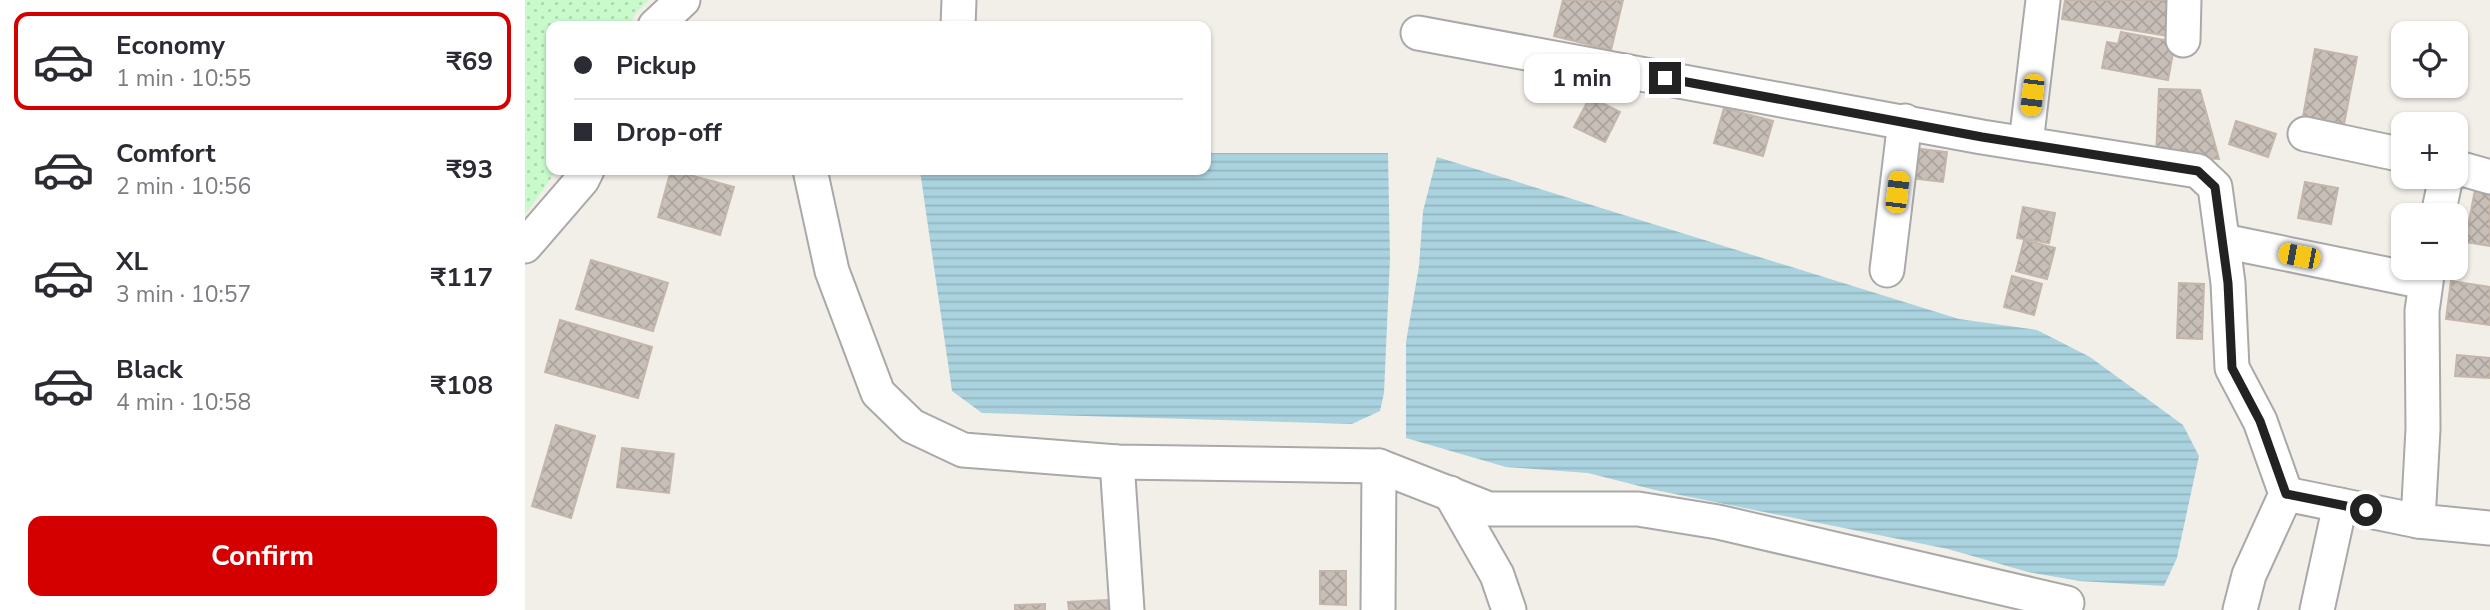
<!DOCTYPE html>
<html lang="en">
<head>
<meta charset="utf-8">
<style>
	:root { --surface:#fff; --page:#f2f2f3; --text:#2b2b33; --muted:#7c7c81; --line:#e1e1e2; --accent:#d40000 }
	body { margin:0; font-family:"Nunito Sans",sans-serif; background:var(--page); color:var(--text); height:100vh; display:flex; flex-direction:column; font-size:26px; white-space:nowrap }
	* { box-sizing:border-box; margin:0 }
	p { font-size:23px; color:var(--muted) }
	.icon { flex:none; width:38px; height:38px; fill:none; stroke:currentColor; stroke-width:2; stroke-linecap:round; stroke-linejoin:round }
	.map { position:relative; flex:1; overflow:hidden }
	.details { display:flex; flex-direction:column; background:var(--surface); width:525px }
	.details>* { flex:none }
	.top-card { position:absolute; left:21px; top:21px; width:665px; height:154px; border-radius:14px; box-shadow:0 2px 5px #0004; display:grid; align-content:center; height:154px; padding:0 28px; background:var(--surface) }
	.controls { position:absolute; left:1866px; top:21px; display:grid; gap:14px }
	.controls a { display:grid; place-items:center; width:77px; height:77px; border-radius:14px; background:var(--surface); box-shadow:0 2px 5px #0004; font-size:35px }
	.end { position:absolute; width:32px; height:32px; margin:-16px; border:9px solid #222; background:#fff; box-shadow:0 0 0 4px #fff }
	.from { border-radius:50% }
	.bubble { position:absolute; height:49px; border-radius:14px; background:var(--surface); box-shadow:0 2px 5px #0004; font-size:23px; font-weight:700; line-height:49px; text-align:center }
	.car { position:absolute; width:21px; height:42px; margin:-21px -10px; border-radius:9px; box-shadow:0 0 5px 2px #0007; background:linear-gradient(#f5c518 24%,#345 0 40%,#f5c518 0 76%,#345 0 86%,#f5c518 0) }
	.top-card b { display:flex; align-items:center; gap:24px; height:66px; font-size:26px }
	.top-card b+b { border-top:2px solid var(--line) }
	.top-card i { width:18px; height:18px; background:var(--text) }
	ul { padding:12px 0 0; list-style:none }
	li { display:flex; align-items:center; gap:21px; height:98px; margin:0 14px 10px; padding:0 14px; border:4px solid transparent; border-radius:14px }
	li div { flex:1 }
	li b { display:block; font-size:26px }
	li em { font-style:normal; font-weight:700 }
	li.on { border-color:var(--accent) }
	li>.icon { width:63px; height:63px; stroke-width:1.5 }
	.action { display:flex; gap:14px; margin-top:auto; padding:14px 28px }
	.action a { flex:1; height:80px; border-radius:14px; background:var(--accent); color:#fff; font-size:28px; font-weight:700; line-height:80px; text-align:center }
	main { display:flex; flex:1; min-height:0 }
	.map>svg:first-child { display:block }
</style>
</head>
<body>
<main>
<section class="details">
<ul>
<li class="on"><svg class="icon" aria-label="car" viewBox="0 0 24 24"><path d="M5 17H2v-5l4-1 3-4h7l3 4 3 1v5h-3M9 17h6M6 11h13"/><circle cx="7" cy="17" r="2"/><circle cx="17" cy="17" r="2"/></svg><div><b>Economy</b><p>1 min · 10:55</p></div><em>₹69</em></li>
<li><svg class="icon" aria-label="car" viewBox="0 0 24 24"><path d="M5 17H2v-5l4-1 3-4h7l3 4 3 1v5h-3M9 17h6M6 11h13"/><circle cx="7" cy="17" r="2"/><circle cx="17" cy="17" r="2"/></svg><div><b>Comfort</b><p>2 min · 10:56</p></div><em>₹93</em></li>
<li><svg class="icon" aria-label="car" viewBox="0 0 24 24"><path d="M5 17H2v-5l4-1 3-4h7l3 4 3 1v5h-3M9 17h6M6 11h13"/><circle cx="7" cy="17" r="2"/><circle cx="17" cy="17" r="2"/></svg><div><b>XL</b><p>3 min · 10:57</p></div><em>₹117</em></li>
<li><svg class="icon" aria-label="car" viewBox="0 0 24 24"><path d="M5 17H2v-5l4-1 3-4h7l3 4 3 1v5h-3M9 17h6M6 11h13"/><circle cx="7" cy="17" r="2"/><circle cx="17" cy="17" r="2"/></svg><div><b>Black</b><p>4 min · 10:58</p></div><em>₹108</em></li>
</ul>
<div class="action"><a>Confirm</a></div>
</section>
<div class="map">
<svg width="1965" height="610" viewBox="0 0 1965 610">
	<defs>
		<pattern id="park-dots" width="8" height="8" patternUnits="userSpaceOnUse" patternTransform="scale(1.75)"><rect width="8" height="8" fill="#c8facc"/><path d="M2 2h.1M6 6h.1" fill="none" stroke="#acd6af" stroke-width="1.8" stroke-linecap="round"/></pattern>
		<pattern id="water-rules" width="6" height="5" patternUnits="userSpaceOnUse" patternTransform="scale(1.75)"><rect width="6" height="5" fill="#aad3df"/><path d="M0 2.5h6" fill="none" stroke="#92b5bf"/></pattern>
		<pattern id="building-cross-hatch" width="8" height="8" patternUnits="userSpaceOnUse" patternTransform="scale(1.75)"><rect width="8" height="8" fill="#c7bfb8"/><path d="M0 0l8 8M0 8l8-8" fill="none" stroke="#aba49e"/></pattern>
	</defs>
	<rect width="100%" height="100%" fill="#f2efe9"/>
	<!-- park -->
	<path fill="url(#park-dots)" d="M0,0h124l-13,13 -7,13h-78v144h6l-32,45z"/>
	<!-- water -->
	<g fill="url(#water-rules)">
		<path d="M681,153h182l2,106 -6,134 -4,18 -28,13 -370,-11 -30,-22 -32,-220 286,-1z"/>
		<path d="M912,157l522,162 78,11 53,27 93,68 16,31 -22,102 -13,28 -85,-5 -51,-9 -80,-23 -293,-59 -67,-17 -82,-6 -100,-29v-96l13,-76 4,-55z"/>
	</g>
	<!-- building -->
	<g fill="url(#building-cross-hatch)" stroke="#c4b6ab" stroke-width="2">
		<path d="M1038,0h60l-12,50 -57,-14z"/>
		<path d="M1540,0h110l-6,36 -107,-17z"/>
		<path d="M1596,32l54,10 -7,38 -66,-12 5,-26 11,2z"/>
		<path d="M1930,43l7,2 -7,28z"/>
		<path d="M1790,49l42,8 -13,67 -41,-7z"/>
		<path d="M1634,89l41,1 19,69 -63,-3z"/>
		<path d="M1065,97l30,15 -15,30 -31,-15z"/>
		<path d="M1199,108l49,13 -10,35 -49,-13z"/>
		<path d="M1711,121l40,13 -8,23 -39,-13z"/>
		<path d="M1388,148l34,4 -4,30 -34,-4z"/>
		<path d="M146,170l63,17 -14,48 -62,-18z"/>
		<path d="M1780,182l33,6 -7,36 -33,-6z"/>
		<path d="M1950,190l15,3v53l-25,-4z"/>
		<path d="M1498,207l32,6 -6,30 -32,-5z"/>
		<path d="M1499,240l31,8 -8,31 -31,-8z"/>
		<path d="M66,260l77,23 -15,48 -77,-22z"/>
		<path d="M1487,276l30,8 -8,31 -30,-8z"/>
		<path d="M1926,281l39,6v38l-44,-6z"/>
		<path d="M1654,283l25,1 -2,55 -25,-1z"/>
		<path d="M35,320l92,27 -14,51 -93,-26z"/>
		<path d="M1932,355l33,3v20l-35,-2z"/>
		<path d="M31,425l39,11 -24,82 -39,-12z"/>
		<path d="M97,448l52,6 -5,39 -52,-6z"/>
		<path d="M795,571h26v34l-26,-1z"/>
		<path d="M583,600v10h-39l-1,-8z"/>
		<path d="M520,604v6h-30v-5z"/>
	</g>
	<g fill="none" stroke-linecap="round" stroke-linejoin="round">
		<defs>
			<g id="minor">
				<path d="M130,26l28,-26"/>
				<path d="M433,26l1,-26"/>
				<path d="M893,33l564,104 216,34 17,16 13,96 4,85 28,53 26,73 -37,81 -9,35"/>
				<path d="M1658,40l1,-40"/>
				<path d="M1780,134l98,21"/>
				<path d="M1501,143l17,-143"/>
				<path d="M1930,167l35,10"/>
				<path d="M285,170l22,101 46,122 34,33 51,24 154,12 262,4 110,43h149l80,13 349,81"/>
				<path d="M1913,215l8,-38"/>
				<path d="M1698,241l202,41"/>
				<path d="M0,246l57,-66 5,-10"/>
				<path d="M1903,268l-6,43 1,118 -5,92 72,7"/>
				<path d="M1362,270l18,-149"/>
				<path d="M592,462l10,148"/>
				<path d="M925,493l47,82 12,35"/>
				<path d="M1761,494l132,27"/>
				<path d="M853,610l1,-144"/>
				<path d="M1792,610l23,-105"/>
			</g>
		</defs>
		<!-- minor casing -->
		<use href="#minor" stroke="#a9a9a9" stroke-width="37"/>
		<!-- minor -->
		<use href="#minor" stroke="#fff" stroke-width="33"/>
	</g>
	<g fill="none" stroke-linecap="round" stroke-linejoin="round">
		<!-- route -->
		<path stroke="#222" stroke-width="9" d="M1140,78l317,59 216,34 17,16 13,96 4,85 28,53 26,73 80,16"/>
	</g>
</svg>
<div class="controls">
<a><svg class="icon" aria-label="locate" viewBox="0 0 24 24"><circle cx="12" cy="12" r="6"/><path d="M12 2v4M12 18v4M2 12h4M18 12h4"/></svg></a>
<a>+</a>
<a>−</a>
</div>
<i class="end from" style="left:1841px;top:510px"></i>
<i class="end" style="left:1140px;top:78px"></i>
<div class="bubble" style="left:999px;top:54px;width:116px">1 min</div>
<i class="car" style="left:1507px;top:95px;rotate:187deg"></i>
<i class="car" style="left:1372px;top:192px;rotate:7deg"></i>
<i class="car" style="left:1774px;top:256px;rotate:281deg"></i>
<div class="top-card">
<b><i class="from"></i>Pickup</b>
<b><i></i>Drop-off</b>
</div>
</div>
</main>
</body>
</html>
